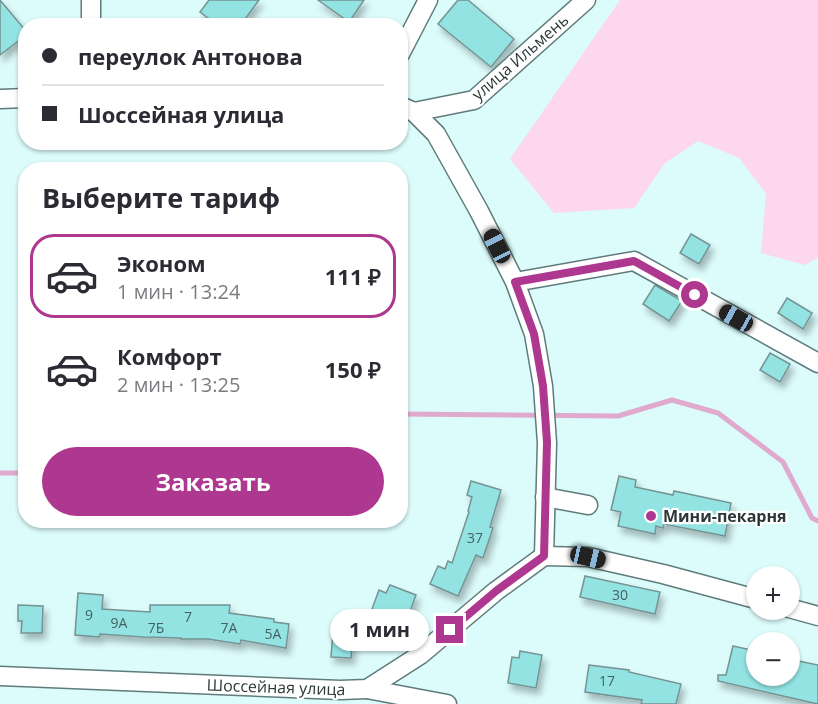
<!DOCTYPE html>
<html lang="ru">
<head>
<meta charset="utf-8">
<style>
	:root { --surface:#fff; --page:#f2f2f3; --text:#2b2b33; --muted:#7c7c81; --line:#e1e1e2; --accent:#ae3890 }
	body { margin:0; font-family:"Open Sans",sans-serif; background:var(--page); color:var(--text); height:100vh; display:flex; flex-direction:column; font-size:22px; white-space:nowrap }
	* { box-sizing:border-box; margin:0 }
	p { font-size:20px; color:var(--muted) }
	.icon { flex:none; width:33px; height:33px; fill:none; stroke:currentColor; stroke-width:2; stroke-linecap:round; stroke-linejoin:round }
	.map { position:relative; flex:1; overflow:hidden }
	.panel { position:absolute; left:18px; top:162px; width:390px; height:366px; display:flex; flex-direction:column; background:var(--surface); border-radius:24px; box-shadow:0 2px 4px #0004 }
	.panel>* { flex:none }
	.banner { position:absolute; left:18px; top:18px; width:390px; height:132px; border-radius:24px; box-shadow:0 2px 4px #0004; display:grid; align-content:center; height:132px; padding:0 24px; background:var(--surface) }
	.buttons { position:absolute; left:746px; top:566px; display:grid; gap:12px }
	.buttons a { display:grid; place-items:center; width:54px; height:54px; border-radius:50%; background:var(--surface); box-shadow:0 2px 4px #0004; font-size:30px }
	.end { position:absolute; width:27px; height:27px; margin:-14px; border:8px solid #ae3890; background:#fff; box-shadow:0 0 0 3px #fff }
	.from { border-radius:50% }
	.bubble { position:absolute; height:42px; border-radius:21px; background:var(--surface); box-shadow:0 2px 4px #0004; font-size:20px; font-weight:700; line-height:42px; text-align:center }
	.car { position:absolute; width:18px; height:36px; margin:-18px -9px; border-radius:8px; box-shadow:0 0 4px 2px #0007; background:linear-gradient(#222 24%,#8ab4d8 0 40%,#222 0 76%,#8ab4d8 0 86%,#222 0) }
	.banner b { display:flex; align-items:center; gap:21px; height:57px; font-size:22px }
	.banner b+b { border-top:2px solid var(--line) }
	.banner i { width:15px; height:15px; background:var(--text) }
	ul { padding:0; list-style:none }
	li { display:flex; align-items:center; gap:18px; height:84px; margin:0 12px 9px; padding:0 12px; border:3px solid transparent; border-radius:24px }
	li div { flex:1 }
	li b { display:block; font-size:22px }
	li em { font-style:normal; font-weight:700 }
	li.active { border-color:var(--accent) }
	li>.icon { width:54px; height:54px; stroke-width:1.5 }
	h2 { padding:0 24px; font-size:27px; line-height:72px }
	.primary-button { display:flex; gap:12px; margin-top:auto; padding:12px 24px }
	.primary-button a { flex:1; height:69px; border-radius:36px; background:var(--accent); color:#fff; font-size:24px; font-weight:700; line-height:69px; text-align:center }
	.map>svg:first-child { display:block }
</style>
</head>
<body>
<div class="map">
<svg width="818" height="704" viewBox="0 0 818 704">
	<defs>
		<filter id="shadow"><feDropShadow dx="3.5" dy="6" stdDeviation="3" flood-color="#0004"/></filter>
	</defs>
	<rect width="100%" height="100%" fill="#dcfbfb"/>
	<!-- green -->
	<path fill="#fdd6ef" d="M620,0h198v257l-13,8 -44,-12 5,-59 -27,-36 -41,-17 -33,22 -31,45 -80,5 -44,-54z"/>
	<g fill="none" stroke-linecap="round" stroke-linejoin="round">
		<!-- stream -->
		<g stroke="#e0aace" stroke-width="5">
			<path d="M400,414l218,2 54,-16 46,13 65,49 29,56 6,3"/>
			<path d="M0,473h26"/>
		</g>
	</g>
	<!-- building -->
	<g fill="#93e3e3" stroke="#769393" stroke-width="1.5" filter="url(#shadow)">
		<path d="M0,0l26,31v4l-26,20z"/>
		<path d="M209,0h50l-19,26h-21l-19,-14z"/>
		<path d="M318,0h46l-15,22z"/>
		<path d="M458,0h10l46,39 -23,28 -53,-43z"/>
		<path d="M691,234l19,11 -11,19 -19,-11z"/>
		<path d="M655,285l27,16 -13,20 -26,-17z"/>
		<path d="M787,298l25,15 -9,16 -25,-16z"/>
		<path d="M770,353l20,11 -10,18 -20,-12z"/>
		<path d="M619,476l17,4 -1,7 38,8 1,-4 57,12 -6,33 -61,-12 -1,4 -7,-2 -1,8 -37,-8 3,-14 -10,-2z"/>
		<path d="M471,481l30,9 -11,37 3,1 -10,30 -7,-3 -18,41 -28,-12 8,-18 7,3 3,-8 4,2 17,-51 -1,-1 4,-14 -5,-2z"/>
		<path d="M585,576l75,16 -5,22 -75,-17z"/>
		<path d="M390,585l26,10 -10,27 -34,-13 7,-19 7,3z"/>
		<path d="M78,593l25,2 -1,14 48,3v-7h80l-1,8 45,6v3l15,2 -3,24 -45,-8 -1,4 -32,-5h-27v-1l-38,-1 -43,-3 -1,3 -24,-2z"/>
		<path d="M18,605l25,1 -1,27h-21l1,-12h-4z"/>
		<path d="M333,632l20,1 -2,25 -20,-1z"/>
		<path d="M733,646l23,5v24h33v-16l29,6v39l-100,-23v-6h8z"/>
		<path d="M520,651l22,4 -6,33 -28,-5 4,-26 7,1z"/>
		<path d="M589,665l40,5v2l52,12 -5,20h-35l1,-4 -57,-8z"/>
	</g>
	<g fill="none" stroke-linecap="round" stroke-linejoin="round">
		<defs>
			<g id="minor">
				<path d="M91,26v-26"/>
				<path d="M400,54l28,-54"/>
				<path d="M0,99l26,-1"/>
				<path d="M400,106l14,6 22,22 43,77 36,71 19,52 9,52 4,57 -3,113"/>
				<path d="M414,112l60,-12 112,-100"/>
				<path d="M515,282l119,-21 184,102"/>
				<path d="M545,497l43,8"/>
				<path d="M544,556l44,1 75,17 93,25"/>
				<path d="M789,608l29,8"/>
				<path d="M0,676l340,14 27,-1 53,-34 76,-64 48,-35"/>
				<path d="M367,689l80,15"/>
			</g>
		</defs>
		<!-- minor casing -->
		<use href="#minor" stroke="#5f7b7b" stroke-width="21"/>
		<!-- minor -->
		<use href="#minor" stroke="#fff" stroke-width="18"/>
	</g>
	<g fill="none" stroke-linecap="round" stroke-linejoin="round">
		<!-- route -->
		<path stroke="#ae3890" stroke-width="8" d="M450,630l46,-39 48,-35 3,-114 -4,-56 -9,-52 -19,-52 119,-21 61,34"/>
	</g>
	<!-- markers -->
	<circle fill="#ae3890" stroke="#fff" stroke-width="2" cx="651" cy="516" r="6"/>
	<g text-anchor="middle" stroke-width="4.5" stroke-linejoin="round" paint-order="stroke">
		<!-- number labels -->
		<g font-size="14" fill="#456262">
			<text x="475" y="543">37</text>
			<text x="620" y="600">30</text>
			<text x="89" y="620">9</text>
			<text x="188" y="622">7</text>
			<text x="119" y="628">9А</text>
			<text x="156" y="633">7Б</text>
			<text x="229" y="633">7А</text>
			<text x="273" y="639">5А</text>
			<text x="607" y="686">17</text>
		</g>
		<!-- street labels -->
		<g font-size="16" fill="#2b3737" stroke="#fff">
			<text transform="translate(520 57) rotate(-41)" y="6">улица Ильмень</text>
			<text transform="translate(276 687) rotate(2)" y="6">Шоссейная улица</text>
		</g>
		<!-- poi labels -->
		<g font-size="16" font-weight="bold" fill="#2b3737" stroke="#fff" text-anchor="start">
			<text x="663" y="522">Мини-пекарня</text>
		</g>
	</g>
</svg>
<div class="buttons">
<a>+</a>
<a>−</a>
</div>
<i class="end from" style="left:695px;top:295px"></i>
<i class="end" style="left:450px;top:630px"></i>
<div class="bubble" style="left:330px;top:609px;width:99px">1 мин</div>
<i class="car" style="left:497px;top:246px;rotate:333deg"></i>
<i class="car" style="left:736px;top:318px;rotate:299deg"></i>
<i class="car" style="left:588px;top:557px;rotate:103deg"></i>
<div class="banner">
<b><i class="from"></i>переулок Антонова</b>
<b><i></i>Шоссейная улица</b>
</div>
<section class="panel">
<h2>Выберите тариф</h2>
<ul>
<li class="active"><svg class="icon" aria-label="car" viewBox="0 0 24 24"><path d="M5 17H2v-5l4-1 3-4h7l3 4 3 1v5h-3M9 17h6M6 11h13"/><circle cx="7" cy="17" r="2"/><circle cx="17" cy="17" r="2"/></svg><div><b>Эконом</b><p>1 мин · 13:24</p></div><em>111 ₽</em></li>
<li><svg class="icon" aria-label="car" viewBox="0 0 24 24"><path d="M5 17H2v-5l4-1 3-4h7l3 4 3 1v5h-3M9 17h6M6 11h13"/><circle cx="7" cy="17" r="2"/><circle cx="17" cy="17" r="2"/></svg><div><b>Комфорт</b><p>2 мин · 13:25</p></div><em>150 ₽</em></li>
</ul>
<div class="primary-button"><a>Заказать</a></div>
</section>
</div>
</body>
</html>
